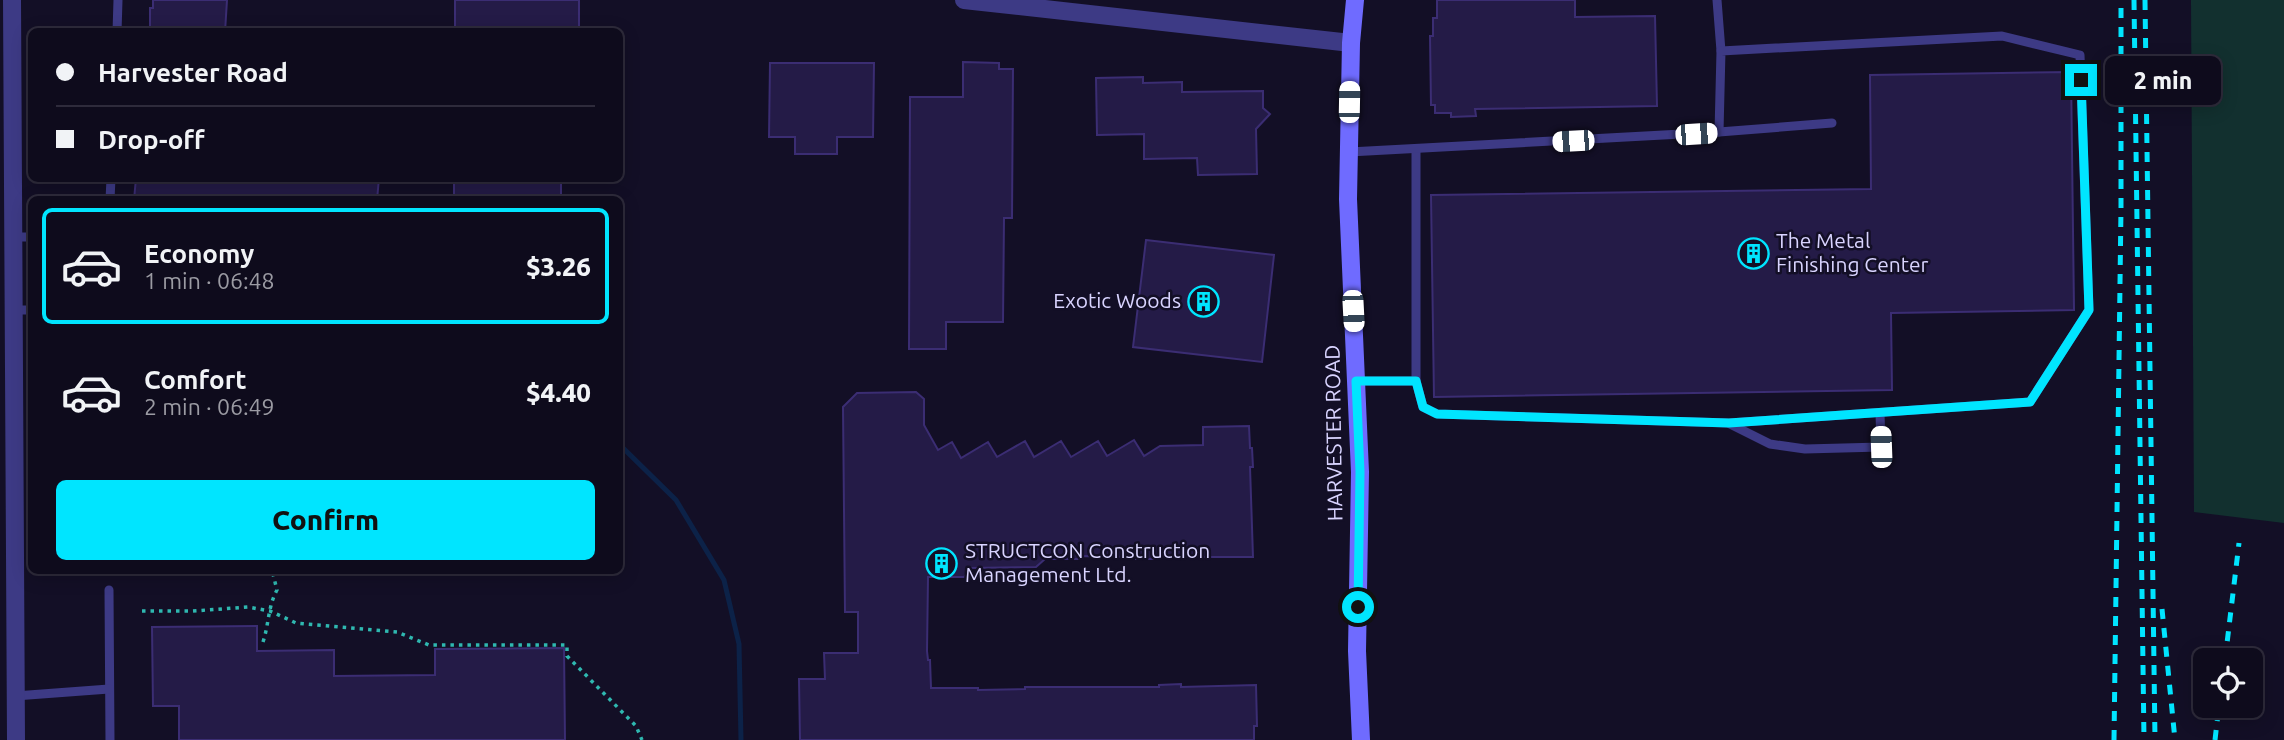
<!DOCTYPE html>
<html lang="en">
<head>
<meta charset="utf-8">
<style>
	:root { --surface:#0e0b1c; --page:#171425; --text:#f1f3f6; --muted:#9b9ba3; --line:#2e2b3b; --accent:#00e5ff }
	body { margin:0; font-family:Ubuntu,sans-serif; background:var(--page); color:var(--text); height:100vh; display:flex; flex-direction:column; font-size:26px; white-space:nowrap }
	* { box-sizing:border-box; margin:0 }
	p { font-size:23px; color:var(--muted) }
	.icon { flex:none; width:38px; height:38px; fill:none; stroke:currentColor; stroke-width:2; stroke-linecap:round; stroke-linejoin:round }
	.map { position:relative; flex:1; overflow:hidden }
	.sheet { position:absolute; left:28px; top:196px; width:595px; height:378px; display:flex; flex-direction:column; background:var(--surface); border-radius:10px; box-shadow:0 4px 18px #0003,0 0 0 2px var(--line) }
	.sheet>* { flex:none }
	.top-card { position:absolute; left:28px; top:28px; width:595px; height:154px; border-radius:10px; box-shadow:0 4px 18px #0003,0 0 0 2px var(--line); display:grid; align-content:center; height:154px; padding:0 28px; background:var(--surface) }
	.buttons { position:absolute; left:2193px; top:648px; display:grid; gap:14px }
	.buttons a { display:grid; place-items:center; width:70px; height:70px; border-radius:10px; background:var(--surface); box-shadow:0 4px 18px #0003,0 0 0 2px var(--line); font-size:35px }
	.end { position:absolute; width:32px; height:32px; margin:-16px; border:9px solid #00e5ff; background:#111; box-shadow:0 0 0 4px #111 }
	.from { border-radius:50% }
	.bubble { position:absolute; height:49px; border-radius:10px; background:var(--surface); box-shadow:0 4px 18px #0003,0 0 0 2px var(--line); font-size:23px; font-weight:800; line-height:49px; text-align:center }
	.car { position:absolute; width:21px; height:42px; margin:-21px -10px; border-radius:9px; box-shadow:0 0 5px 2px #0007; background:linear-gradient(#fff 24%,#345 0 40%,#fff 0 76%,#345 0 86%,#fff 0) }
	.top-card b { display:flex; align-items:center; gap:24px; height:66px; font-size:26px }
	.top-card b+b { border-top:2px solid var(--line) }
	.top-card i { width:18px; height:18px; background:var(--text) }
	ul { padding:12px 0 0; list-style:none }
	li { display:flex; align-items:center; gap:21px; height:116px; margin:0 14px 10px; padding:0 14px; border:4px solid transparent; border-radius:10px }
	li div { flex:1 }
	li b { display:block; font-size:26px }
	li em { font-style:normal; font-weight:800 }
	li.current { border-color:var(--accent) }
	li>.icon { width:63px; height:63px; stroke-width:1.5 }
	.button { display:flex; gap:14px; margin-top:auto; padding:14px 28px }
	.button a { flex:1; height:80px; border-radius:10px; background:var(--accent); color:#111; font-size:28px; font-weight:800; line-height:80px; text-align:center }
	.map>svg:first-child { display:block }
</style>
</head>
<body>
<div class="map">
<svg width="2284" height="740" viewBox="0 0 2284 740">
	<rect width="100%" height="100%" fill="#130f26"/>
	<!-- green -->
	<path fill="#12302f" d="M2191,0h93v523l-90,-11z"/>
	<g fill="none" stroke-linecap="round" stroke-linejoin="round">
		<!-- stream -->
		<path stroke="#0c2248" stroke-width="5" d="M620,445l56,55 48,80 15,64 2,96"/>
	</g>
	<!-- building -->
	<g fill="#241b47" stroke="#3b2d73" stroke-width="2">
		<path d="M153,0h74l-2,32h-75v-24h3z"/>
		<rect x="455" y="0" width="124" height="32"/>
		<path d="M1437,0h138v17l80,-1 2,90 -182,3 1,7 -25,1v-4h-16v-8h-4l-1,-69h3v-18h4z"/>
		<path d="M963,62l36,1v6h14l-1,149h-8l-1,104h-57v27h-37l1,-252h53z"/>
		<path d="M770,63h104l-1,74h-36v17h-42v-17h-26z"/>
		<path d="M2071,72l3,238 -183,3 1,77 -458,7 -3,-202 440,-6 -1,-114z"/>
		<path d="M1143,77v6l39,-1v10l81,-1v17l7,6 -14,15 1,45 -59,1 -1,-17 -53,1v-25l-47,1 -1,-57z"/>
		<path d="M136,178h243l-2,22h-243z"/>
		<rect x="454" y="178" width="107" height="22"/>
		<path d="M1146,240l128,15 -12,107 -129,-15z"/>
		<path d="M916,392l8,7v26l14,25 14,-8 9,16 27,-16 9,15 28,-16 9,16 27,-16 10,16 27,-16 9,15 27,-16 10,16 16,-10 43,-1v-18l46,-1 1,22h2l1,19h-3l3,90h-97v2h-20v-2l-55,-1v3h-36l-9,8 -65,1 -7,9h-36l-1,74 1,9h2l1,28h47v2l47,-1v-2h134v-2l22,-1v3l75,-2 1,41h-3v14h-454l-1,-61h26l-1,-26h34v-41h-13l-2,-205 14,-14z"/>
		<path d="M257,626v25l77,-1v26l101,-1v-26l129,-1 1,92h-386v-34h-26l-1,-79z"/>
	</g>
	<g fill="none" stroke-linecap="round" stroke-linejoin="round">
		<!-- path -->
		<g stroke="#2fb8b0" stroke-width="3.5" stroke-dasharray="3.5 5" stroke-linecap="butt">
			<path d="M142,611h51l55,-4 22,4 26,12 101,9 32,13h138v11l69,70 6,14"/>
			<path d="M263,642c6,-18 5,-36 14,-52l-5,-20"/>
		</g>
		<!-- service -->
		<g stroke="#3d3a85" stroke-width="9">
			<path d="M1717,0l4,51"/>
			<path d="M117,32l1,-32"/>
			<path d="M1719,132l113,-9"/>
			<path d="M1416,150v231"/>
			<path d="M1349,152l370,-20 2,-81 281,-15 78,19 9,255 -59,92 -301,21 -292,-9 -14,-7 -7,-26h-60"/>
			<path d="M110,200l1,-22"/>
			<path d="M13,237h19"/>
			<path d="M14,310h18"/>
			<path d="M1730,424l40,20 35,5 76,-2 -1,-34"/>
			<path d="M109,590l1,150"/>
			<path d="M15,696l94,-7"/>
		</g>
		<!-- minor -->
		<path stroke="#3d3a85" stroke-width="18" d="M964,0l387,43"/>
		<!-- tertiary -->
		<path stroke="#3d3a85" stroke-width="18" d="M12,0l4,740"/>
		<!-- secondary -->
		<path stroke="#6f6bff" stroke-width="18" d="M1355,0l-4,43 -3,156 12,273 -3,179 4,89"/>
		<!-- rail -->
		<g stroke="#00e5ff" stroke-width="5" stroke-dasharray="10 9" stroke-linecap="butt">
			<path d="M2134,0l10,740"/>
			<path d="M2145,0l10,740"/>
			<path d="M2162,609l13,131"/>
			<path d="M2225,660l14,-117"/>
			<path d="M2114,740l7,-532v-208"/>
			<path d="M2215,740l4,-35"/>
		</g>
	</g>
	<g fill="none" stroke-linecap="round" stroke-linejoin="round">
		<!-- route -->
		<path stroke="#00e5ff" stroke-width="9" d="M1358,607l2,-135 -4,-91h60l7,26 14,7 292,9 301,-21 59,-92 -8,-230"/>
	</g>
	<!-- icons -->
	<defs>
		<symbol id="building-ring" viewBox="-11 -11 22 22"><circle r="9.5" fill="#130f26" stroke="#00e5ff" stroke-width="1.5"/><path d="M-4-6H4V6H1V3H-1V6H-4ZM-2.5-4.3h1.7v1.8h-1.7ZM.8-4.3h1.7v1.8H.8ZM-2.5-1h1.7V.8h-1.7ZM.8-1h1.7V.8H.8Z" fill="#00e5ff"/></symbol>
	</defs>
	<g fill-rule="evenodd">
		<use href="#building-ring" x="1736" y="236" width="35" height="35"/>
		<use href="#building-ring" x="1186" y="284" width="35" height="35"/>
		<use href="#building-ring" x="924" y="546" width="35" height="35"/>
	</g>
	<g text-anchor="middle" stroke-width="5" stroke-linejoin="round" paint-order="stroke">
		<!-- poi labels -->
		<g font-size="21" fill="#d9d4ff" stroke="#130f26" text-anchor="start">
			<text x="1776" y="248">The Metal<tspan x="1776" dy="24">Finishing Center</tspan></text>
			<text x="1181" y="308" text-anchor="end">Exotic Woods</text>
			<text x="965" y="558">STRUCTCON Construction<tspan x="965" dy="24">Management Ltd.</tspan></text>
		</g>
		<!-- street labels -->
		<g font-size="21" fill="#d9d4ff" stroke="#130f26">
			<text transform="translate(1334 433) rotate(-91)" y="7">HARVESTER ROAD</text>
		</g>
	</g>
</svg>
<div class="buttons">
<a><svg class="icon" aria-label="locate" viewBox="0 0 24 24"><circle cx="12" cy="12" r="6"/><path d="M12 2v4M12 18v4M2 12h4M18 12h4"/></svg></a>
</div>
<i class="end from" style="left:1358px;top:607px"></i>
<i class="end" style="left:2081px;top:80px"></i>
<div class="bubble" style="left:2105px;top:56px;width:116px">2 min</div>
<i class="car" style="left:1349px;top:102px;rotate:1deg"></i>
<i class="car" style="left:1696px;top:134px;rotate:86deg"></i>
<i class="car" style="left:1573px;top:141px;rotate:267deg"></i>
<i class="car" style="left:1353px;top:311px;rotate:177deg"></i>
<i class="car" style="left:1881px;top:447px;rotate:358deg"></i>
<div class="top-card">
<b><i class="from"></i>Harvester Road</b>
<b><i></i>Drop-off</b>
</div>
<section class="sheet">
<ul>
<li class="current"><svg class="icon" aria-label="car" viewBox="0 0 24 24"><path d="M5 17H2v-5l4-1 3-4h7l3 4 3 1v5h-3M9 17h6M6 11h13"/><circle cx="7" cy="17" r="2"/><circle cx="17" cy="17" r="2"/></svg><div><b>Economy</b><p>1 min · 06:48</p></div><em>$3.26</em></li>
<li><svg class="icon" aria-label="car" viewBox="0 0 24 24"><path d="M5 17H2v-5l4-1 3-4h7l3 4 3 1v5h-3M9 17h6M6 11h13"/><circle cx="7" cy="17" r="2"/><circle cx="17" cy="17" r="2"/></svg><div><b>Comfort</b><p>2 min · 06:49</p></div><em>$4.40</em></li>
</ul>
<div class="button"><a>Confirm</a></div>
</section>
</div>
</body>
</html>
